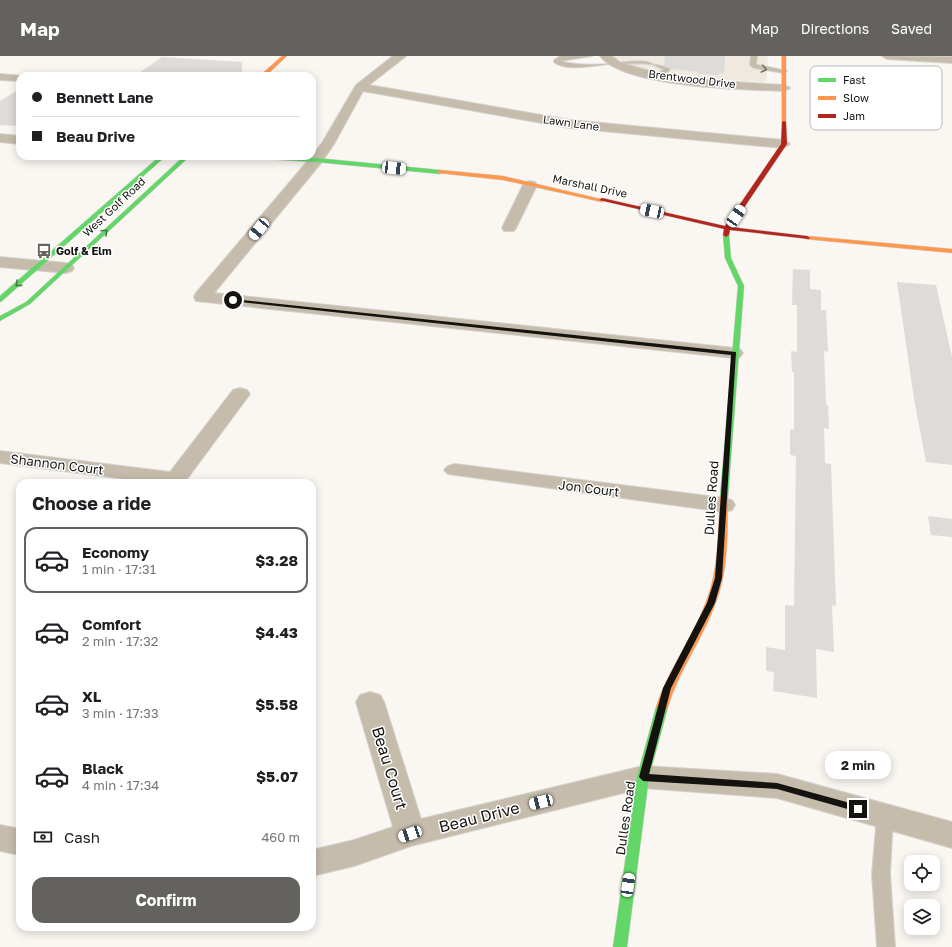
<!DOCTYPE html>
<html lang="en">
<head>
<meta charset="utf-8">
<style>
	:root { --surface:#fff; --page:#f6f6f6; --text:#202124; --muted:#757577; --line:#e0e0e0; --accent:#64625f }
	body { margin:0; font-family:"Golos Text",sans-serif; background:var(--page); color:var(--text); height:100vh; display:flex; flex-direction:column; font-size:15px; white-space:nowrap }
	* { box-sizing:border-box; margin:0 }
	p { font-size:13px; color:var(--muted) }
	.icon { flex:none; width:22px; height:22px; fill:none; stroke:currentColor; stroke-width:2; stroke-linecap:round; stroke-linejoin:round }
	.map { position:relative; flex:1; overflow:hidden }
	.side { position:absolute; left:16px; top:423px; width:300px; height:452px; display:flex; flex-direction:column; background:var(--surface); border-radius:12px; box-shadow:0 2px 10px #0003 }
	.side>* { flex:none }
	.guide { position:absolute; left:16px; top:16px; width:300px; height:88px; border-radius:12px; box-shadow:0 2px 10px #0003; display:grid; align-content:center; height:88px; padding:0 16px; background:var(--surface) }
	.buttons { position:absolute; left:904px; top:799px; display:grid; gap:8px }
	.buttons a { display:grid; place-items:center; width:36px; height:36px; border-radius:8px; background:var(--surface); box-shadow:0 2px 10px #0003; font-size:20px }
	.end { position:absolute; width:18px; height:18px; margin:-9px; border:5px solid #141310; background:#fff; box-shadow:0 0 0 2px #fff }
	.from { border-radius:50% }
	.bubble { position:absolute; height:28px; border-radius:12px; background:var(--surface); box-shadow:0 2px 10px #0003; font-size:13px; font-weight:700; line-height:28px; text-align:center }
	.car { position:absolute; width:12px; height:24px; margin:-12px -6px; border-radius:5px; box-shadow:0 0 3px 1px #0007; background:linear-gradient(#fff 24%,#345 0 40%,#fff 0 76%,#345 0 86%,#fff 0) }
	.guide b { display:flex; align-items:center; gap:14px; height:38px; font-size:15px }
	.guide b+b { border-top:1px solid var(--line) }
	.guide i { width:10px; height:10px; background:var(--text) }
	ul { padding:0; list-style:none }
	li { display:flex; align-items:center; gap:12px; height:66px; margin:0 8px 6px; padding:0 8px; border:2px solid transparent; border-radius:12px }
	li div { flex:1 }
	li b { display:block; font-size:15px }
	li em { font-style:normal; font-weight:700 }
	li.active { border-color:var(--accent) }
	li>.icon { width:36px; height:36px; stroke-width:1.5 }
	h2 { padding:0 16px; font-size:18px; line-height:48px }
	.pay { display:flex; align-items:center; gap:10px; height:44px; padding:0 16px; font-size:15px }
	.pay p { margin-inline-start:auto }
	.action { display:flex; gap:8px; margin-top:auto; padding:8px 16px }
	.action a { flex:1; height:46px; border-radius:12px; background:var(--accent); color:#fff; font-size:16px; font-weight:700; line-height:46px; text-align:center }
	header { display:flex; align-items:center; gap:24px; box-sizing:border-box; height:56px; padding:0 20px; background:var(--accent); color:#fff }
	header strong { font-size:19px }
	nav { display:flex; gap:22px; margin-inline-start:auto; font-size:14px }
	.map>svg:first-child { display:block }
</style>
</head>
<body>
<header>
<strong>Map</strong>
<nav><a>Map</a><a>Directions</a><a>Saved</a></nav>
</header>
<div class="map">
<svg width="952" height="891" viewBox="0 0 952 891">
	<rect width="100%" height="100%" fill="#faf6f2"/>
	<!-- built -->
	<path fill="#f0e9df" d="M612,0h156l-2,26 -87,-5 -23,-4 -14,-3z"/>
	<!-- building -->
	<g fill="#dedcd8">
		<path d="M665,0h60l-1,17h-5v2l-21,-1v-2l-27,-3 -7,-3z"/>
		<path d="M162,1l80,5v14h-107z"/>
		<path d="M20,33v37l-20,-1v-24z"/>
		<path d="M793,213l17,1v19l11,1v20h5l1,22 1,20 -4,-1 2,54h2l1,24 -5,-1 1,35 6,1 5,142 -4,-1 2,47 -18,-3 1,49 -44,-7 1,-19 -8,-1v-24l19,3v-45l9,1 2,-150 -6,-1v-26l4,1v-58h-2l-1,-21 6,1v-47h-5z"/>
		<path d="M897,226l39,3 16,72v108l-26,-3 -12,-63z"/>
		<path d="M928,460l24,3v18l-21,-2z"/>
	</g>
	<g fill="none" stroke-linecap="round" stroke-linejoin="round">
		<defs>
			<g id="lane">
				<path d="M561,0h31l-32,5c35,10 79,-5 110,8l-3,4 -13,5 -3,-2 1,-1 12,-5c-6,-3 -12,-7 -17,-8 -22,-5 -77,14 -93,0v-2z"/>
				<path d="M751,0h6l-1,8 2,1 29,6 -3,2 -30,-5 -4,-3z"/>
				<path d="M885,753l6,2 2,5 -3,58 5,73h-18l-5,-73 5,-58 2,-5z"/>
			</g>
			<g id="street">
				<path d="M393,0h13l-37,29 201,35 214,20 6,4 -6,4 -214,-20 -207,-37 -29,53 -13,19 -107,130 520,55 6,1 3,4 -3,4 -6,1 -538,-57 -2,-4 2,-4 115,-136 11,-14 34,-58z"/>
				<path d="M600,0h12l9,7 41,11 55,7 67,4 6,3 -6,3c-39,-2 -160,-3 -184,-35z"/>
				<path d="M882,0l70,1v6l-65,-4z"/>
				<path d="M0,18l24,2h-4v5l-20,-1z"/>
				<path d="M0,78l20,2v8l-20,-2z"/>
				<path d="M530,125l5,1 2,3 -21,43 -2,3h-10l-2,-3 21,-43 2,-3z"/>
				<path d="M0,201l66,6 6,2 2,3 -2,3 -6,2 -66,-6z"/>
				<path d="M240,332l7,2 3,4 -66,89h-27l-157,-20v-12l170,21 63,-82z"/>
				<path d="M455,408l269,34 8,2 3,5 -3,5 -8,2 -276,-38 -4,-4 4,-4z"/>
				<path d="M370,636l10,3 4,7 37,117 222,-53 134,8 175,48v26l-175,-50 -134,-10 -232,58 -57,20 -42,10v-26l42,-10 39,-13 -37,-125 4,-7z"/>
				<path d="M0,769l20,4v26l-20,-4z"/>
			</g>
			<g id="fast">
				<path d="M160,100h6l-164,145 -2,1v-6z"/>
				<path d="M184,100h6l-160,148 -30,17v-5l26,-14z"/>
				<path d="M243,100l73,2 124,12 3,2 -3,2 -124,-12 -70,-4z"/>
				<path d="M726,177l3,2 2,23 13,28 -16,211 -4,3 -4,-3 18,-211 -13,-28 -2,-23z"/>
				<path d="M662,647l4,1 2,3 -19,70 -22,170h-14l24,-170 19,-70 2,-3z"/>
			</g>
			<g id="slow">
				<path d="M282,0h5l-19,18 -13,2 9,-4z"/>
				<path d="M782,0h4v66l-2,1 -2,-1z"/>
				<path d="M440,114l63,6 102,24 -3,2 -99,-22 -65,-7v-2z"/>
				<path d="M807,180l145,13v4l-147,-14 -1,-1z"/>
				<path d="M724,438l4,3c-1,35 1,72 -12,105 -13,37 -37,68 -48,105l-2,3 -4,1 -4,-1 -2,-3c12,-37 36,-68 50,-105 13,-33 12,-70 14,-105z"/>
			</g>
			<path id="jam" d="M784,65l2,1 1,22 -56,83 76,9 3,2 -1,1 -79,-9 -1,5 -3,2 -3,-2 1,-6 -125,-29 3,-2 123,28 56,-82 1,-22z"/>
		</defs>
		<!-- lane casing -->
		<use href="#lane" stroke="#d4d2cf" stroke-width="2"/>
		<!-- street casing -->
		<use href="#street" stroke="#d4d2cf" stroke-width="2"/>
		<!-- fast casing -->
		<use href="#fast" stroke="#d4d2cf" stroke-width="1"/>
		<!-- slow casing -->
		<use href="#slow" stroke="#d4d2cf" stroke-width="1"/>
		<!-- jam casing -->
		<use href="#jam" stroke="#d4d2cf" stroke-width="1"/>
		<!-- lane -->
		<use href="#lane" fill="#c6bcac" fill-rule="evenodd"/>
		<!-- street -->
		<use href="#street" fill="#c6bcac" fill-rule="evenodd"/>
		<!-- fast -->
		<use href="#fast" fill="#63d668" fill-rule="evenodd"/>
		<!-- slow -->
		<use href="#slow" fill="#ff974d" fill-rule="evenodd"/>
		<!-- jam -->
		<use href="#jam" fill="#b3261e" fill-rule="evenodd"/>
	</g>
	<!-- one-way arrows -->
	<defs><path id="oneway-chevron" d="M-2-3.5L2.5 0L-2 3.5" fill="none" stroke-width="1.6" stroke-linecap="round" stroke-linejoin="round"/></defs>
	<use stroke="#767066" href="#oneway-chevron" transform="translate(764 13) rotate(11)"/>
	<g stroke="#3f7e40">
		<use href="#oneway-chevron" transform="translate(105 176) rotate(-43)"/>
		<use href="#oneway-chevron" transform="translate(18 228) rotate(139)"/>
	</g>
	<!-- route -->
	<path fill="#141310" d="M233,243l503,53 -14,226 -7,25 -44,85 -22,86 128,9 84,23v5l-3,1 -81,-23 -134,-8 -4,-4 24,-89 44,-85 8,-25 16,-223 -500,-54z"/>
	<!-- icons -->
	<defs>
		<symbol id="bus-bare" viewBox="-9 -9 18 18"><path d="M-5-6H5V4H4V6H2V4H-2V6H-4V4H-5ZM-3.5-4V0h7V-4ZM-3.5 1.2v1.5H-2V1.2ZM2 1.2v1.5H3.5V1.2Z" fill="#64625f" stroke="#fff" stroke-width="2.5" paint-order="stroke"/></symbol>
	</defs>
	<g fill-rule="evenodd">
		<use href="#bus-bare" x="33" y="184" width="22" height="22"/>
	</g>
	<g text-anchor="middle" stroke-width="3" stroke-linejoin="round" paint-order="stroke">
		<!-- far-street labels -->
		<g font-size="11" fill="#141310" stroke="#fff">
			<text transform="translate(692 23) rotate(7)" y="4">Brentwood Drive</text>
			<text transform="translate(571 67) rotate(8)" y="4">Lawn Lane</text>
			<text transform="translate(590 130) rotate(12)" y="4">Marshall Drive</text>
			<text transform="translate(114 151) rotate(-43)" y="4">West Golf Road</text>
		</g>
		<!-- far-poi labels -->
		<g font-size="11" font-weight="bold" fill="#141310" stroke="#fff" text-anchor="start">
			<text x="56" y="199">Golf &amp; Elm</text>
		</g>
		<!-- street labels -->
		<g font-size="13" fill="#141310" stroke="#fff">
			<text transform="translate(57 408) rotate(7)" y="5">Shannon Court</text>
			<text transform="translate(589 432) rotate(7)" y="5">Jon Court</text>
			<text transform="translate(711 442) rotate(-86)" y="5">Dulles Road</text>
			<text transform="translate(625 762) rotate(-82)" y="5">Dulles Road</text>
		</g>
		<!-- near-street labels -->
		<g font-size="16" fill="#141310" stroke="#fff">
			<text transform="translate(390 712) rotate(73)" y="6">Beau Court</text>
			<text transform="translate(479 761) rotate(-14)" y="6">Beau Drive</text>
		</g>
	</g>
	<!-- legend -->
	<rect x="810" y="10" width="132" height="64" rx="6" fill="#fff" stroke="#b8b8b7" stroke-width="1"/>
	<rect x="818" y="22" width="18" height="4" fill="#63d668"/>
	<rect x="818" y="40" width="18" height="4" fill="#ff974d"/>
	<rect x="818" y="58" width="18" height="4" fill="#b3261e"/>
	<g font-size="11" fill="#141310">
		<text x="843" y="28">Fast</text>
		<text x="843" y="46">Slow</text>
		<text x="843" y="64">Jam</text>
	</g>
</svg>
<div class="buttons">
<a><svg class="icon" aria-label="locate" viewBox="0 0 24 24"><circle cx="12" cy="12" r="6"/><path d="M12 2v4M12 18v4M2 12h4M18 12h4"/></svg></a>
<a><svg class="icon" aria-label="layers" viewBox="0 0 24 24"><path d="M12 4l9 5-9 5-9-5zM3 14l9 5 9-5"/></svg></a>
</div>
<i class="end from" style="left:233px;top:244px"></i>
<i class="end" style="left:858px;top:753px"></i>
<div class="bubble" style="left:825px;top:695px;width:66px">2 min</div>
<i class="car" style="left:394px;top:112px;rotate:96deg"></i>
<i class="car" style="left:652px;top:155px;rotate:282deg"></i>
<i class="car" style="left:736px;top:160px;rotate:34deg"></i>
<i class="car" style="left:259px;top:173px;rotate:220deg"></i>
<i class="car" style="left:541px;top:746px;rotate:256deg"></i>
<i class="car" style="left:410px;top:778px;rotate:251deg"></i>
<i class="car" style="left:628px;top:829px;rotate:8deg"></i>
<div class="guide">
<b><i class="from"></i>Bennett Lane</b>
<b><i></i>Beau Drive</b>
</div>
<section class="side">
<h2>Choose a ride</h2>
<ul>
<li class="active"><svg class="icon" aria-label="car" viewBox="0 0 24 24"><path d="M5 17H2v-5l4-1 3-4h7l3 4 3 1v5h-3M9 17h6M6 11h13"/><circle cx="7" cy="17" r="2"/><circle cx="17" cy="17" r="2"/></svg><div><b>Economy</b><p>1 min · 17:31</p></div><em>$3.28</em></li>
<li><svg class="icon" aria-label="car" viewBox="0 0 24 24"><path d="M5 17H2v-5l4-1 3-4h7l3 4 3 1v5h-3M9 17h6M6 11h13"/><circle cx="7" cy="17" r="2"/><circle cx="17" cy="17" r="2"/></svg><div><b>Comfort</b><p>2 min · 17:32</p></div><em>$4.43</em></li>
<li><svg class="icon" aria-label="car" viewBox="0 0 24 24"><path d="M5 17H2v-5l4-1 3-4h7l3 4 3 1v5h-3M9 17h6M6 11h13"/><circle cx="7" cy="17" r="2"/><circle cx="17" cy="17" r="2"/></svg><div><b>XL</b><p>3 min · 17:33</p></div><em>$5.58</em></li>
<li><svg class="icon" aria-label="car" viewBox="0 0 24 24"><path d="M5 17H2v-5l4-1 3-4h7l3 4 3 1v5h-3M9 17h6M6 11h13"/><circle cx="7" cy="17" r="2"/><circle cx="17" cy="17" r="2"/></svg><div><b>Black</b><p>4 min · 17:34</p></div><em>$5.07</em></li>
</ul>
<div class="pay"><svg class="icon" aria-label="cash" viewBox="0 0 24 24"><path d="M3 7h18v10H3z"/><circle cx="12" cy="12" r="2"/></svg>Cash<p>460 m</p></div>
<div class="action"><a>Confirm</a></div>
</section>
</div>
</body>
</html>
